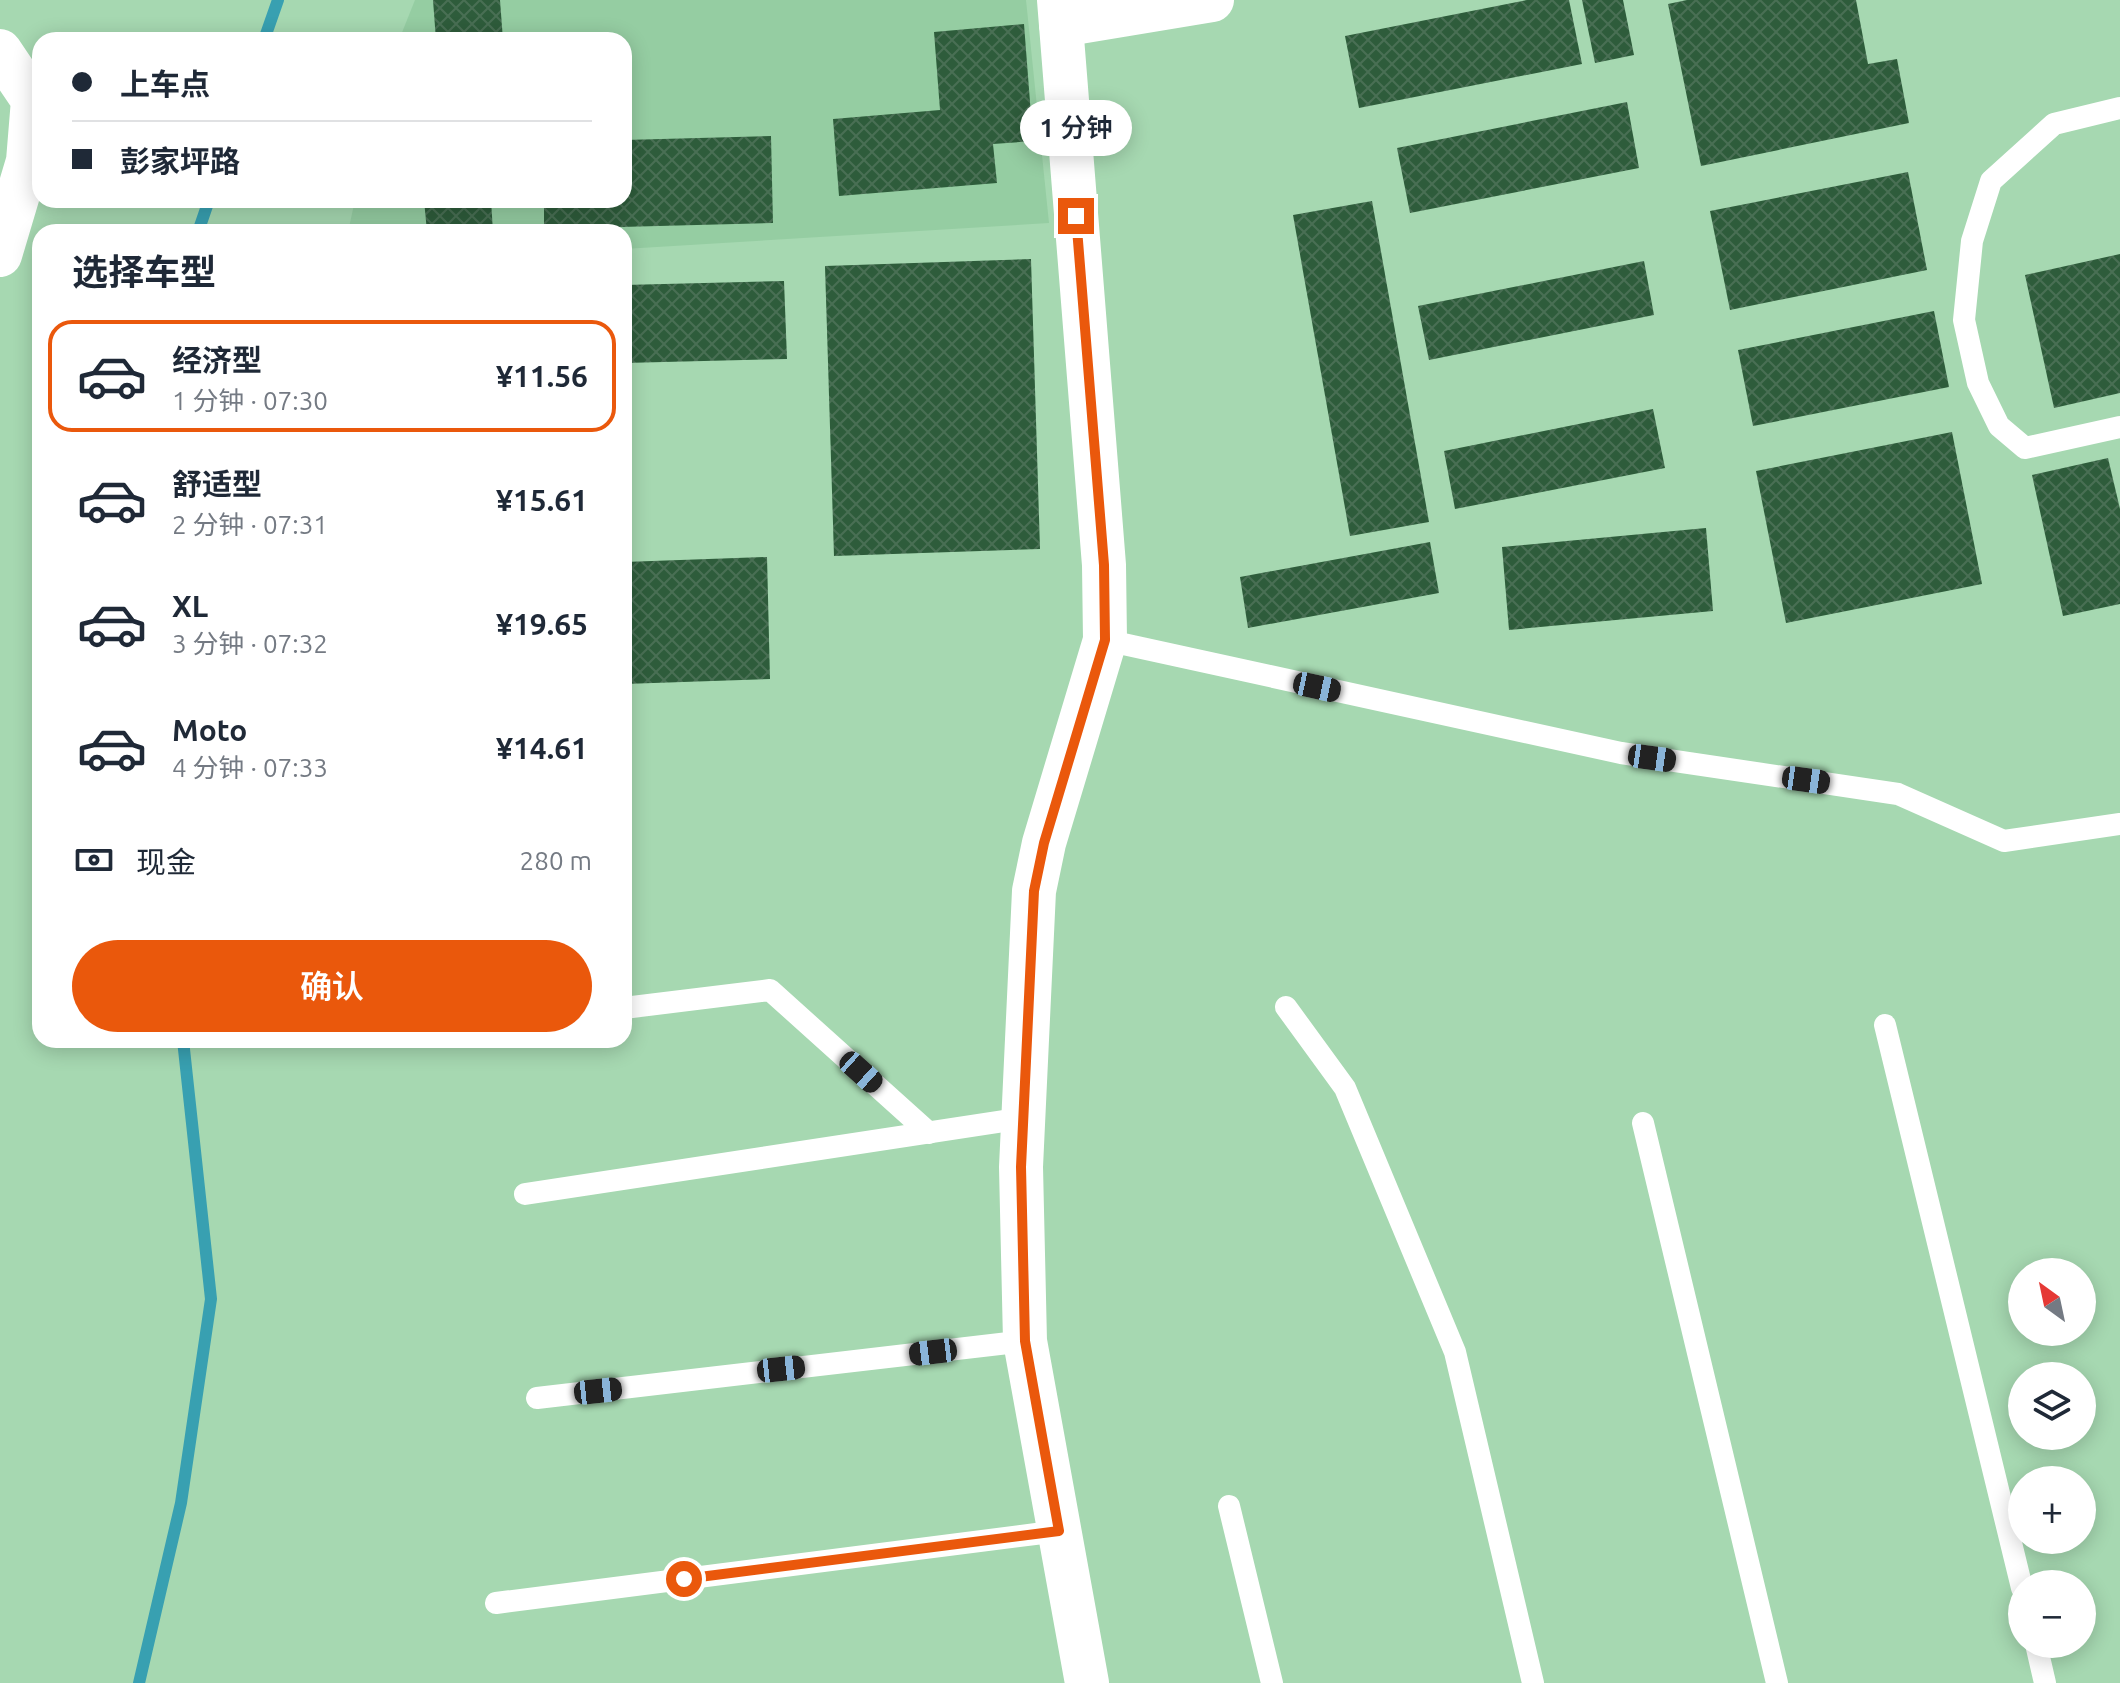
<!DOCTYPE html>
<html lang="zh">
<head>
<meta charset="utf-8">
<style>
	:root { --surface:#fff; --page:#f6f6f7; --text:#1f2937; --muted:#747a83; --line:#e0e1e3; --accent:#ea580c }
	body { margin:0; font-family:Ubuntu,"Noto Sans SC",sans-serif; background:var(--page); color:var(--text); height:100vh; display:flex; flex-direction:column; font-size:30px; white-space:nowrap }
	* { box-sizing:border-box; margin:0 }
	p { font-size:26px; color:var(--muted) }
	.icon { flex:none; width:44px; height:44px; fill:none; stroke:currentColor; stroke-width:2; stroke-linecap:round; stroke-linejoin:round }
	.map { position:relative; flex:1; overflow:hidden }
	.side { position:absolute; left:32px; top:224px; width:600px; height:824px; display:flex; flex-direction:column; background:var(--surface); border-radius:24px; box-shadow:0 4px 20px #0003 }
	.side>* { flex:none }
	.guide { position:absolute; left:32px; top:32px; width:600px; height:176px; border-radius:24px; box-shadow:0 4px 20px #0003; display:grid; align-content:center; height:176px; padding:0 40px; background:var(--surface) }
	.needle { width:52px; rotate:327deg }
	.controls { position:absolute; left:2008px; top:1258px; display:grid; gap:16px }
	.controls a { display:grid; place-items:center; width:88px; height:88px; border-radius:50%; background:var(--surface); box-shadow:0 4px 20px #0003; font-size:40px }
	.end { position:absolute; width:36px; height:36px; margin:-18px; border:10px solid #ea580c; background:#fff; box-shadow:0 0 0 4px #fff }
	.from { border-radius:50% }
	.bubble { position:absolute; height:56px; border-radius:28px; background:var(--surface); box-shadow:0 4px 20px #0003; font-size:26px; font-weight:600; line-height:56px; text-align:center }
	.car { position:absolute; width:24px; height:48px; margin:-24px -12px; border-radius:10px; box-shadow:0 0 6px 2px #0007; background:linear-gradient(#222 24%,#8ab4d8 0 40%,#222 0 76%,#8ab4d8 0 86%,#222 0) }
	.guide b { display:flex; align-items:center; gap:28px; height:76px; font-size:30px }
	.guide b+b { border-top:2px solid var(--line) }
	.guide i { width:20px; height:20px; background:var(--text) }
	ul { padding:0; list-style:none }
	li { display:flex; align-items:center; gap:24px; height:112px; margin:0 16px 12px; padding:0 24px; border:4px solid transparent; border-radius:24px }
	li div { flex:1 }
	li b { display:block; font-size:30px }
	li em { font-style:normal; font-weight:600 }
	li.active { border-color:var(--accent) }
	li>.icon { width:72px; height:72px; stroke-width:1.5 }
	h2 { padding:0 40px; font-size:36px; line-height:96px }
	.pay { display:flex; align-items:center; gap:20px; height:88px; padding:0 40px; font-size:30px }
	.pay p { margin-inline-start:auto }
	.cta { display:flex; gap:16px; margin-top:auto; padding:16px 40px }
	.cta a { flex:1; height:92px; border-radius:48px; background:var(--accent); color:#fff; font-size:32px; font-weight:600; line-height:92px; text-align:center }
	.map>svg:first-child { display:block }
</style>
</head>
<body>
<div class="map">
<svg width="2120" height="1683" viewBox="0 0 2120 1683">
	<defs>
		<pattern id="building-cross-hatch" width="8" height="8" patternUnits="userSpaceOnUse" patternTransform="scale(2)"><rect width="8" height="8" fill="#2e5c3b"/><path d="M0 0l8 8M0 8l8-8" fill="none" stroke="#496f54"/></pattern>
	</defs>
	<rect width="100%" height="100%" fill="#a6d8b1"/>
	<!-- built -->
	<path fill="#95cda2" d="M415,0h611l23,223 -425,26v-17h-276l7,-32h269v-160h-225z"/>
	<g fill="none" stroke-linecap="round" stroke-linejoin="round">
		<!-- stream -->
		<g stroke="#38a0b1" stroke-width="12">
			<path d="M264,40l14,-40"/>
			<path d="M198,232l11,-32"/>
			<path d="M139,1683l42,-180 30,-204 -28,-259"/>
		</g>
	</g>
	<!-- building -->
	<g fill="url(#building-cross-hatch)">
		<path d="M433,0h67l3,40h-67z"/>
		<path d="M1527,0h42l13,64 -223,44 -14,-72z"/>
		<path d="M1582,0h41l11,55 -39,8z"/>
		<path d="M1687,0h169l12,64 29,-5 12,64 -208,43 -33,-162z"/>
		<path d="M1024,24l9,117 -40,3 4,39 -158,13 -6,-77 107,-9 -6,-78z"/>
		<path d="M1627,102l12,66 -229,45 -13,-65z"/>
		<path d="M771,136l2,87 -229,6v-29h80v-60z"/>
		<path d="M1908,172l19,98 -197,40 -20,-99z"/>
		<path d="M424,200h67l2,32h-66z"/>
		<path d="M1372,201l57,321 -79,14 -57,-321z"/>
		<path d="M2120,254v139l-66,15 -29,-133z"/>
		<path d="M1031,259l9,290 -206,7 -9,-290z"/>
		<path d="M1644,261l10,54 -225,45 -11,-54z"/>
		<path d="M784,281l3,78 -163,4v-78z"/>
		<path d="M1934,311l15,76 -196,39 -15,-76z"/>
		<path d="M1653,409l12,59 -210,41 -11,-58z"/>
		<path d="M1952,432l30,152 -196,39 -30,-152z"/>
		<path d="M2108,458l12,51v95l-57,12 -31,-141z"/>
		<path d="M1706,528l7,83 -204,19 -7,-83z"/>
		<path d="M1430,542l9,51 -191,35 -8,-51z"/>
		<path d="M767,557l3,122 -146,5v-122z"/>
	</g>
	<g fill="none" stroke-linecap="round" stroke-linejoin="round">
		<!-- lane -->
		<g stroke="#fff" stroke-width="22">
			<path d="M2120,108l-66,16 -63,57 -19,60 -8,79 14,63 21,43 26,22 95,-21"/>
			<path d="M1105,640l516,113 277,41 106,47 116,-17"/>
			<path d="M1286,1007l59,81 110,264 78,331"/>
			<path d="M624,1008l146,-18 159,143"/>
			<path d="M1885,1025l137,563"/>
			<path d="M1643,1123l134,560"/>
			<path d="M525,1194l498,-76"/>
			<path d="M537,1398l488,-57"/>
			<path d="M1229,1506l43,177"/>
			<path d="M496,1603l563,-72"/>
			<path d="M2036,1644l9,39"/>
		</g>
		<!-- street -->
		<path stroke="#fff" stroke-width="44" d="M0,51l33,49 -5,61 -28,94"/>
		<!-- secondary -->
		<g stroke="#fff" stroke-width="44">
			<path d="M1059,0l45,565 1,75 -61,203 -10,48 -13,276 4,174 62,342"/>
			<path d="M1061,25l151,-25"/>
		</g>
	</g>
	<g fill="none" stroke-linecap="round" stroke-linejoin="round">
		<!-- route -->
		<path stroke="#ea580c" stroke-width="10" d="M684,1579l375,-48 -34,-190 -4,-174 13,-276 10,-48 61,-203 -1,-75 -28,-349"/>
	</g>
</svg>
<div class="controls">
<a><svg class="needle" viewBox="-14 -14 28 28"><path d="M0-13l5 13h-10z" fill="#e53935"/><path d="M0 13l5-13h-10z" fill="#747a83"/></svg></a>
<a><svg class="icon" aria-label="layers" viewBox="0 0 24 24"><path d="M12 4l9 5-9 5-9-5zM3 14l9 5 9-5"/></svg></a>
<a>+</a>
<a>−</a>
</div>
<i class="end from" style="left:684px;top:1579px"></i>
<i class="end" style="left:1076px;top:216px"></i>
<div class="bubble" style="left:1020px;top:100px;width:112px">1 分钟</div>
<i class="car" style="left:1317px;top:687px;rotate:102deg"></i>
<i class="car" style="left:1652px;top:758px;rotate:98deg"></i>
<i class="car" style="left:1806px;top:780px;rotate:98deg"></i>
<i class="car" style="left:861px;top:1072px;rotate:132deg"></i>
<i class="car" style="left:933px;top:1352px;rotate:263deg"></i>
<i class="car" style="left:781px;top:1369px;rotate:84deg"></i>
<i class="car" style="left:598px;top:1391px;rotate:84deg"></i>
<div class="guide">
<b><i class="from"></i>上车点</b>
<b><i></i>彭家坪路</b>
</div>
<section class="side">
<h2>选择车型</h2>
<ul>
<li class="active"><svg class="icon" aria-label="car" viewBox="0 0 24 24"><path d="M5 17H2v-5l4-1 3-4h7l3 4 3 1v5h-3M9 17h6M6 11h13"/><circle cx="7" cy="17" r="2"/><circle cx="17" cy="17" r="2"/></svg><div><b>经济型</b><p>1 分钟 · 07:30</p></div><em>¥11.56</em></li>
<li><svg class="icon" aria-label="car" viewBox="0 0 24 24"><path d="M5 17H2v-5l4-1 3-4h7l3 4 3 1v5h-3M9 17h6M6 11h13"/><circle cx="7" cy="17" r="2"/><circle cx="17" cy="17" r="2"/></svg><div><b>舒适型</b><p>2 分钟 · 07:31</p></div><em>¥15.61</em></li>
<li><svg class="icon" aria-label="car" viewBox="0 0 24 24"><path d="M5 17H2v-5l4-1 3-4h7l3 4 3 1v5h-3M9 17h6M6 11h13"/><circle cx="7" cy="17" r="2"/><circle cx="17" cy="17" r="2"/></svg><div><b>XL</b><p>3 分钟 · 07:32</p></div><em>¥19.65</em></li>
<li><svg class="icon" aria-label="car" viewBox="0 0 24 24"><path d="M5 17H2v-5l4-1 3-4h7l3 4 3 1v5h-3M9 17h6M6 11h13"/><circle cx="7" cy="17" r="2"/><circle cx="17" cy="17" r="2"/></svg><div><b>Moto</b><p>4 分钟 · 07:33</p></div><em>¥14.61</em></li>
</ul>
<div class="pay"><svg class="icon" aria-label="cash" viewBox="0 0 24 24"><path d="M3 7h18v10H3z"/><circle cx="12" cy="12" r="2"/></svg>现金<p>280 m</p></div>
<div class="cta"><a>确认</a></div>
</section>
</div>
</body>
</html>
